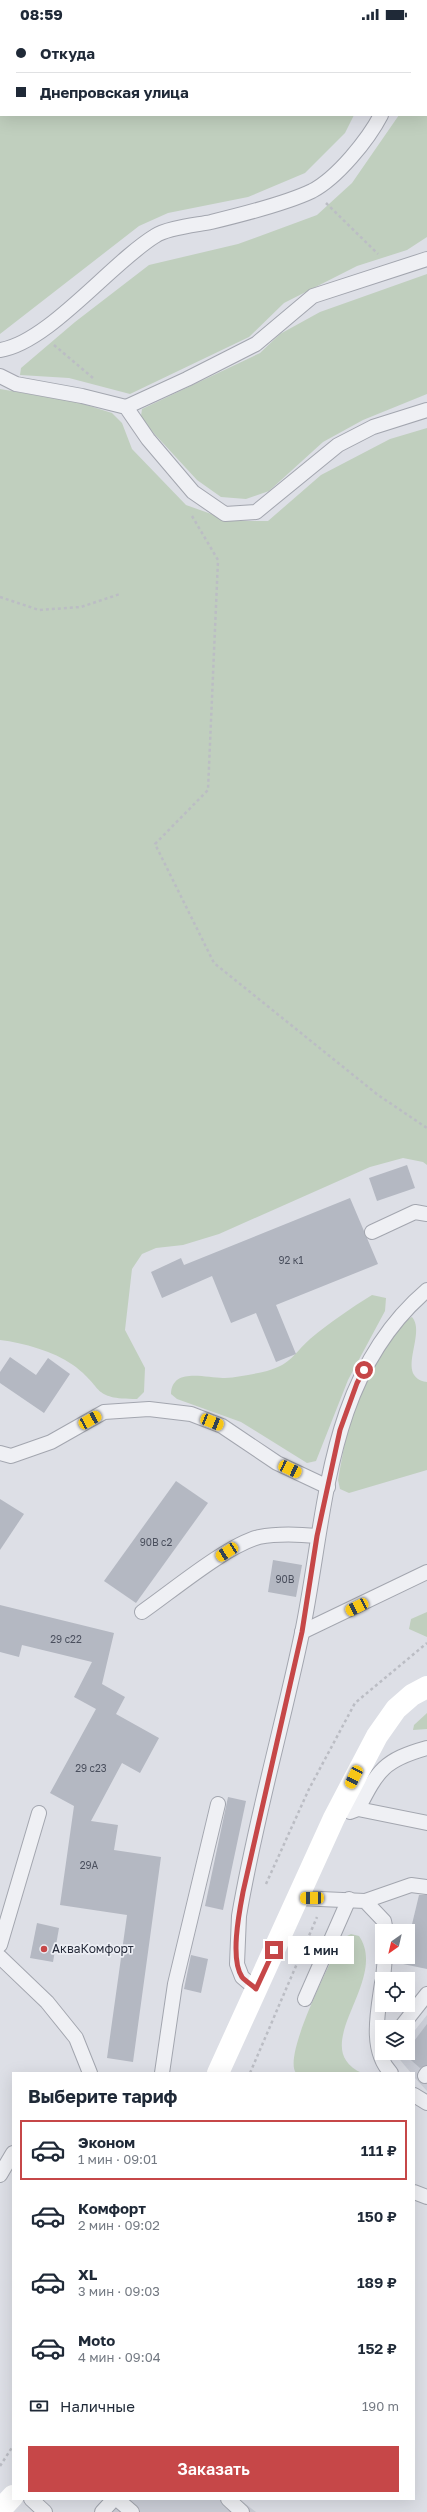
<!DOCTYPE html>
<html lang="ru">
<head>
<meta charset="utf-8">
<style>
	:root { --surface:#fff; --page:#f6f6f7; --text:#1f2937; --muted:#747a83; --line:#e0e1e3; --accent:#c64748 }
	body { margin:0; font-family:"Golos Text",sans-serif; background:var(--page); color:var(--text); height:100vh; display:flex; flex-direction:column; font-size:15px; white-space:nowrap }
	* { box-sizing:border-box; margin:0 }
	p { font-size:13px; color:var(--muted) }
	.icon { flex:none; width:22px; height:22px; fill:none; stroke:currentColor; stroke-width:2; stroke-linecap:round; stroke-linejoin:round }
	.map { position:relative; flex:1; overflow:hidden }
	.details { position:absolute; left:12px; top:2044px; width:403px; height:428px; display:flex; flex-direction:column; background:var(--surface); border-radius:0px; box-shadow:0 4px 16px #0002 }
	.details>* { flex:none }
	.guide { position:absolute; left:0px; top:0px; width:427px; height:88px; box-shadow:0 4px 16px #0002; display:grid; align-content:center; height:88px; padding:0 16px; background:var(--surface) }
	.needle { width:26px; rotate:214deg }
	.controls { position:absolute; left:375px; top:1896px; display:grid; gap:8px }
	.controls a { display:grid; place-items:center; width:40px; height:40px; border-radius:0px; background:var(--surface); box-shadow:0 4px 16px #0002; font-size:20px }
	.end { position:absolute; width:18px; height:18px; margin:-9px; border:5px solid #c64748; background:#fff; box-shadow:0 0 0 2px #fff }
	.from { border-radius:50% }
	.bubble { position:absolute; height:28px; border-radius:0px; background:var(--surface); box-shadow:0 4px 16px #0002; font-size:13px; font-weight:600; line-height:28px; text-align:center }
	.car { position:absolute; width:12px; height:24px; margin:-12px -6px; border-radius:5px; box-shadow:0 0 3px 1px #0007; background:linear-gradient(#f5c518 24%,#345 0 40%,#f5c518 0 76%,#345 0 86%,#f5c518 0) }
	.guide b { display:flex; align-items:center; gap:14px; height:38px; font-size:15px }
	.guide b+b { border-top:1px solid var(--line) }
	.guide i { width:10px; height:10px; background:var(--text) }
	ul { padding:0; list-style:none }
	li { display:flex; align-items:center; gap:12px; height:60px; margin:0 8px 6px; padding:0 8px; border:2px solid transparent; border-radius:0px }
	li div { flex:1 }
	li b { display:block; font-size:15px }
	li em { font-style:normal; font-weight:600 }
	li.on { border-color:var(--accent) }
	li>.icon { width:36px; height:36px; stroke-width:1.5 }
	h2 { padding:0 16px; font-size:18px; line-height:48px }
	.pay { display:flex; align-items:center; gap:10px; height:44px; padding:0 16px; font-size:15px }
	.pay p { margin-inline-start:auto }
	.primary-button { display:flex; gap:8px; margin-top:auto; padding:8px 16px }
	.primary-button a { flex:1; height:46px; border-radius:0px; background:var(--accent); color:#fff; font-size:16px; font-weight:600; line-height:46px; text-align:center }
	.status { display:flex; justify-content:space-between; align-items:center; height:28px; padding:0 20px; background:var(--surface); direction:ltr }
	.status svg { height:11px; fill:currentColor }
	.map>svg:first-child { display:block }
</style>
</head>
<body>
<div class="status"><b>08:59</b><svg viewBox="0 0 49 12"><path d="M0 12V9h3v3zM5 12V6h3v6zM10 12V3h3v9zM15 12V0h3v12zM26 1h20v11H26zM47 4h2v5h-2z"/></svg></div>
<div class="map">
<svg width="427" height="2484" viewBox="0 0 427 2484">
	<rect width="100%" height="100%" fill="#dddfe6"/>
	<!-- built -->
	<g fill="#cbced7">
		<path d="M427,1987v76l-13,-14v-4h-3l-15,-18 12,-2v-14z"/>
		<path d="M113,2471h126l17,13h-155z"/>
	</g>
	<!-- green -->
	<g fill="#c0cfbe">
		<path d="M0,0l351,1h-350v86h353l-9,18 -40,40 -57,24 -80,16 -29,13 -139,108z"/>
		<path d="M427,24v185l-20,13 -50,16 -73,37 -35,34 -119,57 -61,-16 -49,-3 1,-7 54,-46 74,-57 89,-21 79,-29 35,-32 47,-68h27z"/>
		<path d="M427,246v120l-64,26 -40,22 -54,49 -23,8 -25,-2 -24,-17 -48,-52 -8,-12 1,-7 118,-56 20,-19 40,-22z"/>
		<path d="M0,361l77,13 35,11 10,10 10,26 54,56 45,16h37l53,-46 69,-36 37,-11v737l-4,-3 -20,-4 -33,9 -151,67 -36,11 -27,3 -14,6 -10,15 -7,61 20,38 -1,24 -7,7c-47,0 -32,-11 -64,-34 -20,-14 -49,-22 -73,-25z"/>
		<path d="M372,1267l14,3 -1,13 -37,69 -32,81 -9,2 -66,-41 -64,-23 -6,-5c1,-28 37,-15 54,-16 13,-1 29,-4 42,-7 26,-8 25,-16 43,-32 19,-16 41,-31 62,-44z"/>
		<path d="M412,1289c15,17 -18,60 15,65v88l-78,23 -9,-4 -2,-9c5,-26 9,-55 18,-80 7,-18 40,-77 56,-83z"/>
		<path d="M427,1584v25l-18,-8 2,-10z"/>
		<path d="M427,1685v16l-14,1 1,-5z"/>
		<path d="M351,1906l8,2c31,45 -54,111 3,137h-66c-13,-17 31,-102 40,-123l7,-12z"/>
	</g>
	<!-- building -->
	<g fill="#b4b8c2">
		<path d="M407,1137l8,23 -38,13 -8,-23z"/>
		<path d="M350,1170l28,66 -102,41 20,49 -20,8 -20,-49 -25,10 -19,-47 -50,22 -11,-26 30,-14 3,7z"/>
		<path d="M10,1329l26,18 12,-17 22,16 -26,39 -44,-30v-11z"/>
		<path d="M176,1453l32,22 -72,100 -32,-22z"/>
		<path d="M0,1471l24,15 -24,36z"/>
		<path d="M273,1532l29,5 -6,32 -28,-5z"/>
		<path d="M0,1577l114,28 -12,51 23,13 -9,17 43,24 -19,35 -18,-10 -31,58 27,4 -4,25 47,7 -28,205 -26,-4 20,-143 -67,-10 14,-99 -24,-13 46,-84 -22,-12 18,-35 -70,-17 -3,12 -19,-5z"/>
		<path d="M228,1769l18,4 -23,109 -18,-4z"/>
		<path d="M419,1867h8v74l-24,-5 1,-7h4v-16z"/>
		<path d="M37,1895l22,5 -6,34 -23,-4z"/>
		<path d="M191,1927l17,4 -7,34 -17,-4z"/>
		<path d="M427,1996v41l-7,3 -16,-14 4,-1v-4z"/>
	</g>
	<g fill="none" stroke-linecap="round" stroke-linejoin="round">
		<defs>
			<g id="lane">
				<path d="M0,322c48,-7 111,-87 155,-114 11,-8 41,-11 56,-14 29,-7 74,-18 101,-31 25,-13 56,-51 69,-76"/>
				<path d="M0,348l16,8 66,12 44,11 22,32 45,53 32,22 31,-2 82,-67 35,-18 54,-17"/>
				<path d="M126,379l61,-28 69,-35 57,-48 114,-37"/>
				<path d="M372,1204l43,-20 12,2"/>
				<path d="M0,1425l11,3 40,-14 53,-30 45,-3 42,5 31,12 55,37 51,24"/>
				<path d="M142,1584c29,-20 85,-67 117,-75 20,-4 38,-3 58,-1"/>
				<path d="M302,1604l125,-60"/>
				<path d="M358,1781c20,-39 26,-49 69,-61"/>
				<path d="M350,1784l8,-3 69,14"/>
				<path d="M298,1870l67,3 19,20 2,10"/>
				<path d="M365,1873l46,-16 16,2"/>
				<path d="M0,1917l39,-132"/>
				<path d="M0,1929l47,45 29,36 14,35"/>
				<path d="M383,1951l2,-22"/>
				<path d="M382,1955c-4,28 -13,67 9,90"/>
				<path d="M256,1961l-14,-12 -5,-13 2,-48c16,-95 43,-188 63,-283 25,-121 23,-256 125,-343"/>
				<path d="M305,1971l44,-100"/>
				<path d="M401,1999l26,-33"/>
				<path d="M162,2045l13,-89 43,-180"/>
				<path d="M425,2048l2,-3"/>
				<path d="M414,2067l13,8"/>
				<path d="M0,2147l13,-22"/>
				<path d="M414,2164l13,5"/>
				<path d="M31,2471l14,13"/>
				<path d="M117,2471l15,13"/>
				<path d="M228,2471l14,13"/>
				<path d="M102,2484l12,-13"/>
			</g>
		</defs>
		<!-- lane casing -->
		<use href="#lane" stroke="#a3a6af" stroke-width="16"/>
		<!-- path -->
		<g stroke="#bbbdc4" stroke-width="2.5" stroke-dasharray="3 3" stroke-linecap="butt">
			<path d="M326,175l52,51"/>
			<path d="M54,317l39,33"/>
			<path d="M192,488l26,44 -10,230 -53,54 59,119 164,132 49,33"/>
			<path d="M0,569l39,13 42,-3 39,-13"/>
			<path d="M266,1856l43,-95 46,-86 72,-60"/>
			<path d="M250,2045l67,-156"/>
			<path d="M0,2438l13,-20"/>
		</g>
		<!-- lane -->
		<use href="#lane" stroke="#eff0f4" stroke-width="14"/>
		<!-- secondary -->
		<g stroke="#fff" stroke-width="22">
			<path d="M218,2045l116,-255 43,-82 19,-27 16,-14 15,-8"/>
			<path d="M0,2482l13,-14"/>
		</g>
	</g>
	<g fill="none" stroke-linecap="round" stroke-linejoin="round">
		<!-- route -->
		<path stroke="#c64748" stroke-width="5" d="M274,1922l-18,39c-4,-4 -11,-8 -14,-12 -12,-18 -3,-64 1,-85l59,-260 15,-96 23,-106 17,-47 7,-13"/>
	</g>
	<!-- markers -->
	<circle fill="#c64748" stroke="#eceef4" stroke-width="1.5" cx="44" cy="1921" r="4"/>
	<g text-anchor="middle" stroke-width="3.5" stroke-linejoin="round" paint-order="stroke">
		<!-- number labels -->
		<g font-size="10" fill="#4a4f5d">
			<text x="291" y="1236">92 к1</text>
			<text x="156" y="1518">90В с2</text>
			<text x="285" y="1555">90В</text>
			<text x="66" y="1615">29 с22</text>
			<text x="91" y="1744">29 с23</text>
			<text x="89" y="1841">29А</text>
		</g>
		<!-- poi labels -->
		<g font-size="12" fill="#272c3b" stroke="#eceef4" text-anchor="start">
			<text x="52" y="1925">АкваКомфорт</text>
		</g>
	</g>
</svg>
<div class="controls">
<a><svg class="needle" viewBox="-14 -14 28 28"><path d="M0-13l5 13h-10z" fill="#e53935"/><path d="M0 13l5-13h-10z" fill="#747a83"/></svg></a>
<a><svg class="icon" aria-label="locate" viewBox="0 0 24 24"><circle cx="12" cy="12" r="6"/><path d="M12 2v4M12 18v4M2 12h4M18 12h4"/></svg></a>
<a><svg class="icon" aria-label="layers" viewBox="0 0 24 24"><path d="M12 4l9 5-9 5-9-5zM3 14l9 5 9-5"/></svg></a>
</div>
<i class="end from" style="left:364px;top:1342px"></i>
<i class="end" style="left:274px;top:1922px"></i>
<div class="bubble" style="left:288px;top:1908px;width:66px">1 мин</div>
<i class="car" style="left:90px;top:1392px;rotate:61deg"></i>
<i class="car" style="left:212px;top:1394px;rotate:112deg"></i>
<i class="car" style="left:290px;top:1441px;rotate:115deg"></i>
<i class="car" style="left:227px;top:1524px;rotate:237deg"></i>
<i class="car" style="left:357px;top:1579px;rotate:243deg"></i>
<i class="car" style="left:354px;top:1749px;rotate:206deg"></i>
<i class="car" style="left:312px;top:1870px;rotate:270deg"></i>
<div class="guide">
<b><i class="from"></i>Откуда</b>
<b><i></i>Днепровская улица</b>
</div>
<section class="details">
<h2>Выберите тариф</h2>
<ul>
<li class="on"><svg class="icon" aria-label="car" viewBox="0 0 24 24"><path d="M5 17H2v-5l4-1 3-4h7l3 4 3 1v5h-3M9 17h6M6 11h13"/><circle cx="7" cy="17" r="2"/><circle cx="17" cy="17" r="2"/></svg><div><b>Эконом</b><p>1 мин · 09:01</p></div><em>111 ₽</em></li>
<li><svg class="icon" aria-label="car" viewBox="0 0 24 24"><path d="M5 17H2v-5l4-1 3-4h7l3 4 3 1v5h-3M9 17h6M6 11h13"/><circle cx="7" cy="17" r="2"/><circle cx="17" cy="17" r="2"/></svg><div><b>Комфорт</b><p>2 мин · 09:02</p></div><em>150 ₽</em></li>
<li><svg class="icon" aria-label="car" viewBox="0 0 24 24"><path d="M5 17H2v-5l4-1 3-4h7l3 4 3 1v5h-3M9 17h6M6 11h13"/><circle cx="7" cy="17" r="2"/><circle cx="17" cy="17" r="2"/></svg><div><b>XL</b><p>3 мин · 09:03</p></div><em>189 ₽</em></li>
<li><svg class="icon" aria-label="car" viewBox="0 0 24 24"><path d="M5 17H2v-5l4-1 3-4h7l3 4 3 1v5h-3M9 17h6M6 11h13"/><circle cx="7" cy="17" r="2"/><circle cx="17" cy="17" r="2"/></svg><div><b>Moto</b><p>4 мин · 09:04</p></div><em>152 ₽</em></li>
</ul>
<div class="pay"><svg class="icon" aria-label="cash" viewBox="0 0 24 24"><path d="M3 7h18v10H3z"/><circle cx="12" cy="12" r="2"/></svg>Наличные<p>190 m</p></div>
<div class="primary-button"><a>Заказать</a></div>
</section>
</div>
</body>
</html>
